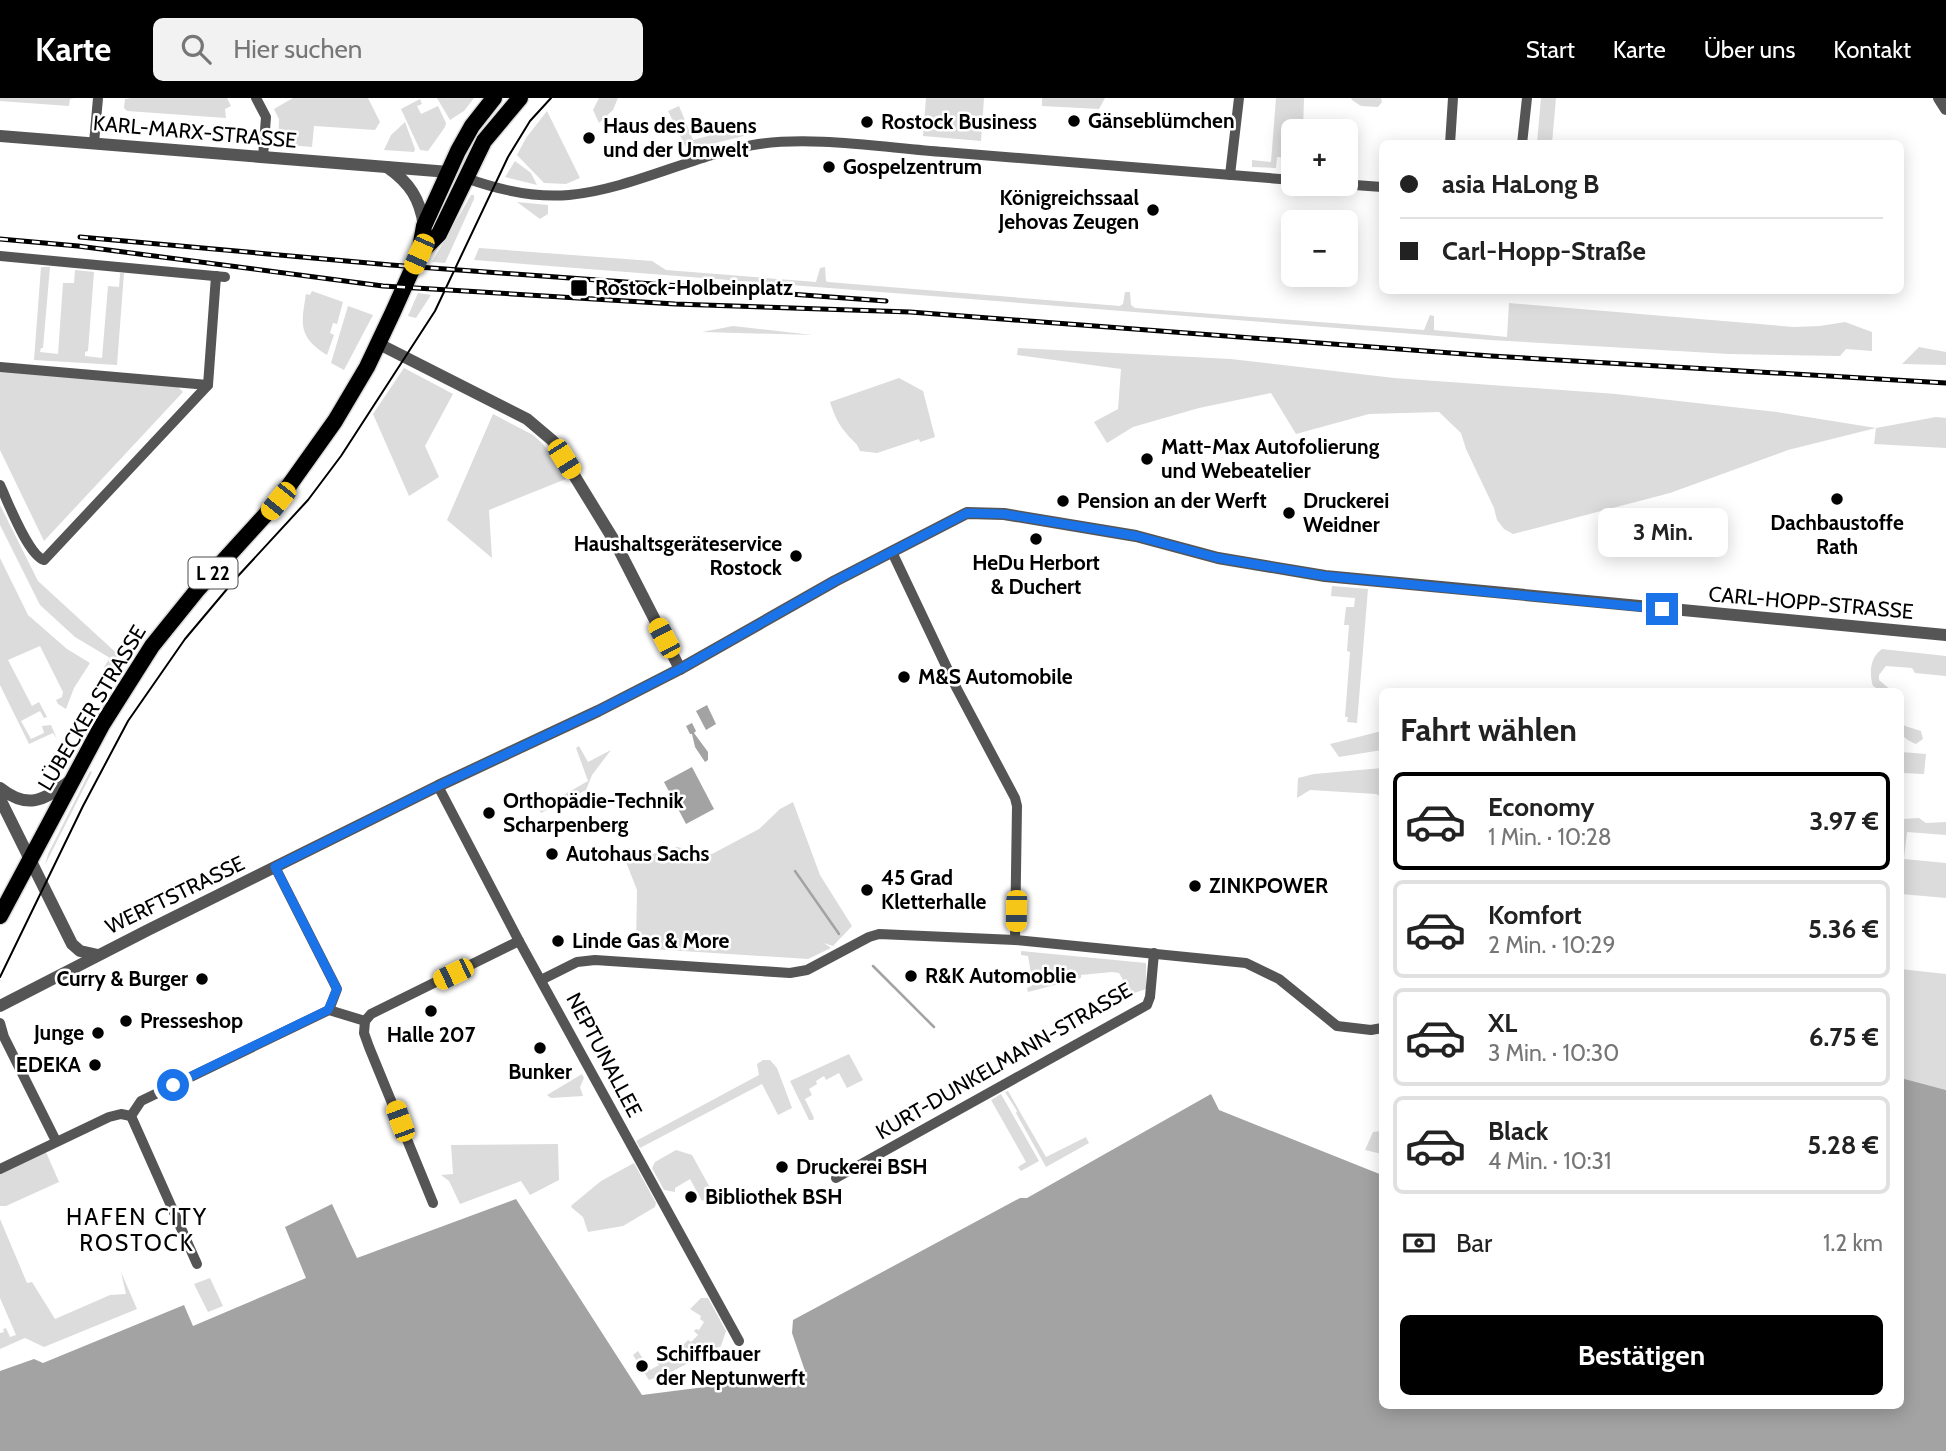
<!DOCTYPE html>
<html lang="de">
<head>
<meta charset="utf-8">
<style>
	:root { --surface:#fff; --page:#f2f2f2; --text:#222; --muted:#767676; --line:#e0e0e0; --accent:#000 }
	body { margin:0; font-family:Cabin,sans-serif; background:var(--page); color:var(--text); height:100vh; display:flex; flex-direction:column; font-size:26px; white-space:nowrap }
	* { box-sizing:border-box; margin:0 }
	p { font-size:23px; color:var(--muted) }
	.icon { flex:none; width:38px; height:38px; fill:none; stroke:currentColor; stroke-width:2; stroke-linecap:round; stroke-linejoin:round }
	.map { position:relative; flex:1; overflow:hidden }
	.sheet { position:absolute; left:1379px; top:590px; width:525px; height:721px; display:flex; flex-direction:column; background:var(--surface); border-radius:10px; box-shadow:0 4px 18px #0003 }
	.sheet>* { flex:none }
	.top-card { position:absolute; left:1379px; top:42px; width:525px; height:154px; border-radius:10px; box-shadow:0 4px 18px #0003; display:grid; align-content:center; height:154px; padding:0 21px; background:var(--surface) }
	.fabs { position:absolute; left:1281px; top:21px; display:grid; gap:14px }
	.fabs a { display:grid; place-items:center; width:77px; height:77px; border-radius:10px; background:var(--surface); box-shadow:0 4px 18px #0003; font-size:35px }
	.end { position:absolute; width:32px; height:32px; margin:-16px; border:9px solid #1a73e8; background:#fff; box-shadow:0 0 0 4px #fff }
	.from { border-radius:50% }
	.bubble { position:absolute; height:49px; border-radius:10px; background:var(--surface); box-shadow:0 4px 18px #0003; font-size:23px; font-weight:800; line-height:49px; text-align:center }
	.car { position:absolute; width:21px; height:42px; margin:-21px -10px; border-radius:9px; box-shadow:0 0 5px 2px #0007; background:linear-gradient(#f5c518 24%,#345 0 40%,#f5c518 0 76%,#345 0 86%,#f5c518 0) }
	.top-card b { display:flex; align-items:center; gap:24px; height:66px; font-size:26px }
	.top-card b+b { border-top:2px solid var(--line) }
	.top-card i { width:18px; height:18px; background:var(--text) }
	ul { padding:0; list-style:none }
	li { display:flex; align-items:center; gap:21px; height:98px; margin:0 14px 10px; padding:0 7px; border:4px solid var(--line); border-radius:10px }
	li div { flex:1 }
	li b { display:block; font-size:26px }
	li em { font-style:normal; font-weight:800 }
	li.selected { border-color:var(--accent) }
	li>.icon { width:63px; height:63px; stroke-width:1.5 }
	h2 { padding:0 21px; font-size:32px; line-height:84px }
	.pay { display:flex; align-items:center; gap:18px; height:77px; padding:0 21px; font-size:26px }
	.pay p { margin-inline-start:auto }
	.button { display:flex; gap:14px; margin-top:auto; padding:14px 21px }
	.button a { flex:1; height:80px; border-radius:10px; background:var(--accent); color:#fff; font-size:28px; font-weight:800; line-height:80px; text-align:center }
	header { display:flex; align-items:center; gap:42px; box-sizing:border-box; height:98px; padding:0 35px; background:var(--accent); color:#fff }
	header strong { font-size:33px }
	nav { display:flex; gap:38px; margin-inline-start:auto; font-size:24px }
	.search { width:490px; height:63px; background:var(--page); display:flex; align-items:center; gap:18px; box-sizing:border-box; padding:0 24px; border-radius:10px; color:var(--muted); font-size:26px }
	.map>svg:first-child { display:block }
</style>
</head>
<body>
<header>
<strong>Karte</strong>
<div class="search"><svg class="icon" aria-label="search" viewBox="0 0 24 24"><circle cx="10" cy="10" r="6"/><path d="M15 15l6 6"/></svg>Hier suchen</div>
<nav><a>Start</a><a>Karte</a><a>Über uns</a><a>Kontakt</a></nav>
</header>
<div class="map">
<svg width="1946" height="1353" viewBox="0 0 1946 1353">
	<rect width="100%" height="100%" fill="#fff"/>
	<!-- green -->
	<g fill="#dcdcdc">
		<path d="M0,0h74l-4,1 -1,7 -69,-5z"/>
		<path d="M132,0h95l4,8 -6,3 1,9 -99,-7 -3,-3 1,-9z"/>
		<path d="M293,0h75l12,24 -5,8 -61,-4 -2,21 -34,-3 1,-25 -5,-10z"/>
		<path d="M437,0h37l-10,13 -14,9z"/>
		<path d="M599,0h19l-5,12 -14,13 -6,-13z"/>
		<path d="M926,0h58l-3,43 -58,-5z"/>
		<path d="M1042,0h63l-6,11 -57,-3z"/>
		<path d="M1276,0h28l-1,33h-10v27l-16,-1 -1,11 -24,-1v-7l19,2z"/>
		<path d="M1351,0h30l1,4 -4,5 -17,-1 -9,-6z"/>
		<path d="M1541,0h15l-4,45h-15z"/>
		<path d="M420,1l2,5 -5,2 4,8 17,-8 8,17 -1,4 -17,24 -8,-1 -19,-41z"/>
		<path d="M679,8l14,34 48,-13 3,9 -57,14 -19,-39z"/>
		<path d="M547,13l33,67 -14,6 -22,-1 -27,-28 9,-17z"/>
		<path d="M405,24l10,27 -1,3 -30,-2 7,-15z"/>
		<path d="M515,63l16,12 6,12 -32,-8z"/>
		<path d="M471,97h3v4l-29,64 -13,-1z"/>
		<path d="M517,104l31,3v9l-8,5z"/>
		<path d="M479,150l173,13 14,9 150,12 4,-14 5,-1 1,14 2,1 292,24 3,-2 2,-12h5l1,13 4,3 289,22 6,-15 4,1v14l73,7 2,-34 285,24 26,-1 25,-4 27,10v19l-26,-2 -6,7 -111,-2 -239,-14 -1016,-80z"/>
		<path d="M41,169h9l-7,81h-2l-1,4 18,2 5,-71h11l1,-13 19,2 -6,79 -3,1v4l17,2 6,-72 11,1 1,-14h4l-7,92 -83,-5z"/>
		<path d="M312,193l31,11 -6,22 -4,-1 -3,10 4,2 -7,20c-29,-18 -26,-31 -21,-61l4,1z"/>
		<path d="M418,195l13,2 -15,23 -8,-2z"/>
		<path d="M348,208l25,9 -29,55 -13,-7z"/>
		<path d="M733,228l80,9 -111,-3z"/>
		<path d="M1919,249l27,5v13l-44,-1z"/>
		<path d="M1018,250l213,11 163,19 222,16 161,18 99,16 60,-11 10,1v30l-72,-4 2,-16 -88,22 -118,43 -157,41 -9,-5 -7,-9 -3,-12 -28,-59 -5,-16 -22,-21 -70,2 -73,20 -25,-41 -72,15 -66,19 -26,16 -13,-21 24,-13 3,-40 -104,-14z"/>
		<path d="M404,270l49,26 -28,52 14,31 -30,19 -36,-82z"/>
		<path d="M0,272l175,14 8,8 -139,149 -44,-91z"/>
		<path d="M899,280l24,13 12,46 -15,5 -1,-3 -42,14 -17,-2c-3,-9 -8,-10 -14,-18 -8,-9 -12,-19 -16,-31z"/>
		<path d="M493,316l40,21 10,9 23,35 -77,31 3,48 -45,-38z"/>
		<path d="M0,407l38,76 86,79 -9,14 -11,-7 6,-9 -35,-21 -35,-32 -40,-80z"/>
		<path d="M0,460l28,57 39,34 23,14 -16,25 -8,21 -8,-5 -2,-4 6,-3 1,-5 -23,-46 -32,14 24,46 7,-4 8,15 -3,1 -4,-7 -19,10 10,18 13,-6 -2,-7 9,-1 6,14 -4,-6 -24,11 -29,-59z"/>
		<path d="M1332,488l36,3 -11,134 -10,-1 1,-5h-3l5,-65 -3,-1 2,-26h-5l2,-18h8l1,-9 -24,-2z"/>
		<path d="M1882,551l64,7v20l-31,-3 -3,-5 -26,-2 -7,9v5l13,11h-11l-8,-5c-4,-14 -3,-28 9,-37z"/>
		<path d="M1900,622l5,6 16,5 2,8 -7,5c-14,-6 -16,-10 -16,-24z"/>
		<path d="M1382,633v19l-43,7 -9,-13z"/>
		<path d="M579,648l9,16 23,-12 -19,25 -6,15 -45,23 -2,-4 49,-28 -12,-33z"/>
		<path d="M1901,654l25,2 -2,20 -21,-1 -2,17z"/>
		<path d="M1382,670v29l-6,-3 -66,-4 -13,8 1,-20 16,-4z"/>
		<path d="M90,673l2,1 -47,93 3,-11z"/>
		<path d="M793,704l27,73 32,51 -19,20 -9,-3 7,5 -23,11 -172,-11 1,-58 -11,-28 51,-15 35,7 47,-25 21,-20z"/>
		<path d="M1919,720l7,5 20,-1v13l-39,-3 -3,27 42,4v35l-45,-4v-71l2,-4z"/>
		<path d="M1021,853l125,12v26l-15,5 -12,-21 -7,-1 -31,3v3l-53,14 -1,-4 6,-3 -5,-29 -7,-1z"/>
		<path d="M1900,871l46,5v116l-45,-12z"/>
		<path d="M849,956l14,26 -16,8 -8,-15 -13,7 -2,-4 -8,5 1,3 -8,5 3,6 -7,4 9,19 -1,2h-4l-19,-39z"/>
		<path d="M763,962h7l7,8 15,40 -14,7 -16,-31 -122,64 -4,-7 123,-66 -2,-11z"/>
		<path d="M582,976l2,4 -4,9 3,9 -32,2 -4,-3z"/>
		<path d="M1008,993l38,66 40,-20 3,6 -43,24 -30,-54 1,-2 -12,-19z"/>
		<path d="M1001,996l38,67 -18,10 -3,-4 8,-5 -35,-62z"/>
		<path d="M1382,1033v23l-17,-4 8,-18z"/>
		<path d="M558,1046l1,36 -29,15 -9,-14 -61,23 -11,-23 -8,-6 12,-1 -2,-29z"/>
		<path d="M676,1052l16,5 22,40 -12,6 -12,-22 -15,9v4l-11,-2 -12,-22 3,-6z"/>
		<path d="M46,1054l13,30 -53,24h-6v-33z"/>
		<path d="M634,1065l22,40 -1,4 -32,19 -35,6 -5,-15 -12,-10 1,-2 29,-24z"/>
		<path d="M0,1121l27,64 5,-1 23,37 55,-24 16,-1 -5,-22 16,37 -93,38 -19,-9 -25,11v-16l4,-1 -1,-3 3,-1 4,9 6,-2 -16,-37z"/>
		<path d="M210,1180l13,28 -15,6 -14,-28z"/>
		<path d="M701,1200h7l18,33 -5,15 -50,26 -22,8 -16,-25 5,-4 12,19 9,-5 -3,-5 3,-2 2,3 8,-6 2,3 9,-6 -4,-5 3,-2 2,2 7,-7 3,2 7,-7 -4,-4 2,-2 3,1 5,-8 -4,-3 1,-3 -11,-7z"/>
	</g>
	<!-- water -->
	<g fill="#a3a3a3">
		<path d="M707,607l9,19 -10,6 -10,-19z"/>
		<path d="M692,625l4,8 -2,2 14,19v8l-3,2 -10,-15 -3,-13h-2l-4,-8z"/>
		<path d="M692,669l22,42 -28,15 -22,-42z"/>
		<path d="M1901,980l45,12v361h-1946v-80l34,-12 9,4 141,-58 9,21 113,-48 -21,-51 47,-23 25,54 159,-59 126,196 164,-21 -14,-41 1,-13 227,-122h7l184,-104 8,16 163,65v230h518z"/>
	</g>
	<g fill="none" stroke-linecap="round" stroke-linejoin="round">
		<!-- stream -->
		<g stroke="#a3a3a3" stroke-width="2.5">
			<path d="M795,773l44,63"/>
			<path d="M873,868l61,61"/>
		</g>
		<defs>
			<g id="primary">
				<path d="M419,156l20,-20 45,-93 36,-43"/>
				<path d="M0,818l102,-191 50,-79 46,-57 80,-88 57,-80 32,-54 26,-55 26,-58 5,-28 34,-75 14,-25 22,-28"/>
			</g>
		</defs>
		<!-- primary casing -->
		<use href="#primary" stroke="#dbdbdb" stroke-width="19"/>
		<!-- minor -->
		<g stroke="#555" stroke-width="10">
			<path d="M256,0l10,19 -3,40"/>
			<path d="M94,45l4,-45"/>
			<path d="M1450,46l3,-46"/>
			<path d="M1522,46l5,-46"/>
			<path d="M1230,77l9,-77"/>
			<path d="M466,80c33,12 68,20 103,17 62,-6 122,-39 184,-50 57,-10 133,3 191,7 116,10 233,18 349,28"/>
			<path d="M1341,86l41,3"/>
			<path d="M0,158l225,21"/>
			<path d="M0,269l208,18"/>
			<path d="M0,387c8,17 28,70 44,75l164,-175 8,-109"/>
			<path d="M892,454l65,137 58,109 2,8 -2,134"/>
			<path d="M438,688l81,155 220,400"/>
			<path d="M275,769l62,122 -8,21"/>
			<path d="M541,882l36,-18 18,-2 195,13 17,-3 62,-33 10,-3 136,6 231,23 33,16 58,47 34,4 11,-2"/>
			<path d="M365,923l-1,12 5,14 64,156"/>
			<path d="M365,923l6,-7 148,-73"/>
			<path d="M0,925l4,14 52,104"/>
			<path d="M131,1018l10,-15 188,-91 36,11"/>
			<path d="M131,1018l66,148"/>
			<path d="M0,1071l109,-52 12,-3 10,2"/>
			<path d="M836,1080l311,-173 3,-8 4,-44"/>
		</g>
		<!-- tertiary -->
		<g stroke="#555" stroke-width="12">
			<path d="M1939,0l7,11"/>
			<path d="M0,38l449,36"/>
			<path d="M387,69c23,16 33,32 37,59"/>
			<path d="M379,246l148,75 26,22 62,101 65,127"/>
			<path d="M0,690c29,23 44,11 70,-7"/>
			<path d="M0,701l72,145 8,7 18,4"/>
			<path d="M0,908l148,-76 290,-144 160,-75 82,-42 155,-88 132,-68 37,1 132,22 82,22 107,18 621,59"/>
		</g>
		<!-- primary -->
		<use href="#primary" stroke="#000" stroke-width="16"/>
		<!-- tram -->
		<path stroke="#000" stroke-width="2" d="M0,879l83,-171 45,-85 57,-82 53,-63 70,-76 33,-44 94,-145 73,-154 22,-36 21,-23"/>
		<defs>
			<g id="rail">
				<path d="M80,139l311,28 495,36"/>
				<path d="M0,141l78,7 305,40 292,18 235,8 581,44 455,27"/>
			</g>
		</defs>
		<!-- rail casing -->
		<use href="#rail" stroke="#000" stroke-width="5"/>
		<!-- rail -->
		<use href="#rail" stroke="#fff" stroke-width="2.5" stroke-dasharray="8" stroke-linecap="butt"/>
	</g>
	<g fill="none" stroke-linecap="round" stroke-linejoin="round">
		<!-- route -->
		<path stroke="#1a73e8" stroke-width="9" d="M173,987l155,-75 9,-21 -62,-122 163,-81 160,-75 82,-42 155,-88 132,-68 37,1 132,22 82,22 107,18 337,33"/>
	</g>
	<!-- markers -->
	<g fill="#000" stroke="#fff" stroke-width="2.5">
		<circle cx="1074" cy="23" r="7"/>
		<circle cx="867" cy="24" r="7"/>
		<circle cx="589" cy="40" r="7"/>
		<circle cx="829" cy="69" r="7"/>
		<circle cx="1153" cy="112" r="7"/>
		<rect x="570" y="181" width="18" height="18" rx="3.5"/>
		<circle cx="1147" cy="361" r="7"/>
		<circle cx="1837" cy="401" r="7"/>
		<circle cx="1063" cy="403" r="7"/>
		<circle cx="1289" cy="415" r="7"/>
		<circle cx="1036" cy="441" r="7"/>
		<circle cx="796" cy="458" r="7"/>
		<circle cx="904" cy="579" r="7"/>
		<circle cx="489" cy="715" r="7"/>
		<circle cx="552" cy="756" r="7"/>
		<circle cx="1195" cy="788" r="7"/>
		<circle cx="867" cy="792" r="7"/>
		<circle cx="558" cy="843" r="7"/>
		<circle cx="911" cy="878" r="7"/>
		<circle cx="202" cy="881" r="7"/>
		<circle cx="431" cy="913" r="7"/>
		<circle cx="126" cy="923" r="7"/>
		<circle cx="98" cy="935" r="7"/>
		<circle cx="540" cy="950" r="7"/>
		<circle cx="95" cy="967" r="7"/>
		<circle cx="782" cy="1069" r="7"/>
		<circle cx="691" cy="1099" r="7"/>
		<circle cx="642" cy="1268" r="7"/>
	</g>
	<g text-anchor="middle" stroke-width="5" stroke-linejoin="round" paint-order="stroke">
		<!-- shield labels -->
		<rect fill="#fff" stroke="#4c4c4c" stroke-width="2" x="188.5" y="459.5" width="49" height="31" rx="5"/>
		<g font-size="19" font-weight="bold" fill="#000">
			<text x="213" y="482">L 22</text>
		</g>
		<!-- poi labels -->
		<g font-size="21" font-weight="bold" fill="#000" stroke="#fff" text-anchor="start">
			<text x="1088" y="30">Gänseblümchen</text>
			<text x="881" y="31">Rostock Business</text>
			<text x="603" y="35">Haus des Bauens<tspan x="603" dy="24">und der Umwelt</tspan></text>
			<text x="843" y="76">Gospelzentrum</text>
			<text x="1139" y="107" text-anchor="end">Königreichssaal<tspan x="1139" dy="24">Jehovas Zeugen</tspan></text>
			<text x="595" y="197">Rostock-Holbeinplatz</text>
			<text x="1161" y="356">Matt-Max Autofolierung<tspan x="1161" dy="24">und Webeatelier</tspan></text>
			<text x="1077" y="410">Pension an der Werft</text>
			<text x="1303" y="410">Druckerei<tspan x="1303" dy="24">Weidner</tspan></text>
			<text x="1837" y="432" text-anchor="middle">Dachbaustoffe<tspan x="1837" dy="24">Rath</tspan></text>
			<text x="782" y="453" text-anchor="end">Haushaltsgeräteservice<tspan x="782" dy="24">Rostock</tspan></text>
			<text x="1036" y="472" text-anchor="middle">HeDu Herbort<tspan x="1036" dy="24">&amp; Duchert</tspan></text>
			<text x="918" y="586">M&amp;S Automobile</text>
			<text x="503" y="710">Orthopädie-Technik<tspan x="503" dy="24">Scharpenberg</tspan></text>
			<text x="566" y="763">Autohaus Sachs</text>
			<text x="881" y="787">45 Grad<tspan x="881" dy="24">Kletterhalle</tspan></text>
			<text x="1209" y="795">ZINKPOWER</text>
			<text x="572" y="850">Linde Gas &amp; More</text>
			<text x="925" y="885">R&amp;K Automoblie</text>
			<text x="188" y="888" text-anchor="end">Curry &amp; Burger</text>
			<text x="140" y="930">Presseshop</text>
			<text x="84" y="942" text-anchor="end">Junge</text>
			<text x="431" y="944" text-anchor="middle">Halle 207</text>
			<text x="81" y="974" text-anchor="end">EDEKA</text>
			<text x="540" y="981" text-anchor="middle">Bunker</text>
			<text x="796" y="1076">Druckerei BSH</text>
			<text x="705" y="1106">Bibliothek BSH</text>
			<text x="656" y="1263">Schiffbauer<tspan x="656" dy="24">der Neptunwerft</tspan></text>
		</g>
		<!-- street labels -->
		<g font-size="21" fill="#000" stroke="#fff">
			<text transform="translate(195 34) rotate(5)" y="7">KARL-MARX-STRASSE</text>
			<text transform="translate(1811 505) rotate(5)" y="7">CARL-HOPP-STRASSE</text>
			<text transform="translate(92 610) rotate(-59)" y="7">LÜBECKER STRASSE</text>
			<text transform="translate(175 797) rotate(-26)" y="7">WERFTSTRASSE</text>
			<text transform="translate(604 957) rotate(62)" y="7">NEPTUNALLEE</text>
			<text transform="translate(1004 963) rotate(-30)" y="7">KURT-DUNKELMANN-STRASSE</text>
		</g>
		<!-- neighbourhood labels -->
		<g font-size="23" letter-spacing="2" fill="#000" stroke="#fff">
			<text x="137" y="1127">HAFEN CITY<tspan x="137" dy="26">ROSTOCK</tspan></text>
		</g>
	</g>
</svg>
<div class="fabs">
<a>+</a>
<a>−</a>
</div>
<i class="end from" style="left:173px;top:987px"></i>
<i class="end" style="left:1662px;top:511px"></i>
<div class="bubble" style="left:1598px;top:410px;width:130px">3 Min.</div>
<i class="car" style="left:419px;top:156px;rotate:204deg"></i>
<i class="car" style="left:564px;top:361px;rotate:148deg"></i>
<i class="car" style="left:278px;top:403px;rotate:219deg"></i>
<i class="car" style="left:664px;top:540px;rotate:332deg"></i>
<i class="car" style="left:1016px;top:813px;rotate:181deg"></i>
<i class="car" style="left:453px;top:876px;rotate:244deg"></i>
<i class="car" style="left:400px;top:1023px;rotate:340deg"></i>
<div class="top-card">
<b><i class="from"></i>asia HaLong B</b>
<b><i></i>Carl-Hopp-Straße</b>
</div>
<section class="sheet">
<h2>Fahrt wählen</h2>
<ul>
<li class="selected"><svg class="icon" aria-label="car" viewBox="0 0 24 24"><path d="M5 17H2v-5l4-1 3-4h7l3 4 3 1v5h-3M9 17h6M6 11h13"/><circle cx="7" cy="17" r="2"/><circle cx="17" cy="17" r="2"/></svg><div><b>Economy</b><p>1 Min. · 10:28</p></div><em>3.97 €</em></li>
<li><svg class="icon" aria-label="car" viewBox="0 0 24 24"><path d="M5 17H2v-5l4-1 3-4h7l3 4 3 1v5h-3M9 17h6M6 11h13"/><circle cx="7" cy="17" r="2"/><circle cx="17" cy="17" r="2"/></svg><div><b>Komfort</b><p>2 Min. · 10:29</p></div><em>5.36 €</em></li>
<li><svg class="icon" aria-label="car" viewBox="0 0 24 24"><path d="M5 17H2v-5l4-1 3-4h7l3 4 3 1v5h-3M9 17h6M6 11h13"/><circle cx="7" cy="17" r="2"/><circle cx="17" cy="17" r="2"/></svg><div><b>XL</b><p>3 Min. · 10:30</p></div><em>6.75 €</em></li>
<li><svg class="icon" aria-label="car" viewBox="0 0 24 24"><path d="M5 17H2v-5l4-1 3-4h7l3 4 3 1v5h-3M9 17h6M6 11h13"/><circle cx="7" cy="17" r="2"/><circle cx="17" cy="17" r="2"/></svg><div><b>Black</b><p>4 Min. · 10:31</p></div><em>5.28 €</em></li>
</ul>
<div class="pay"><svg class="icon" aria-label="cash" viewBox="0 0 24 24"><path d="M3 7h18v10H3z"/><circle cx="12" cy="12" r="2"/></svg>Bar<p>1.2 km</p></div>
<div class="button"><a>Bestätigen</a></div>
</section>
</div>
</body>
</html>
